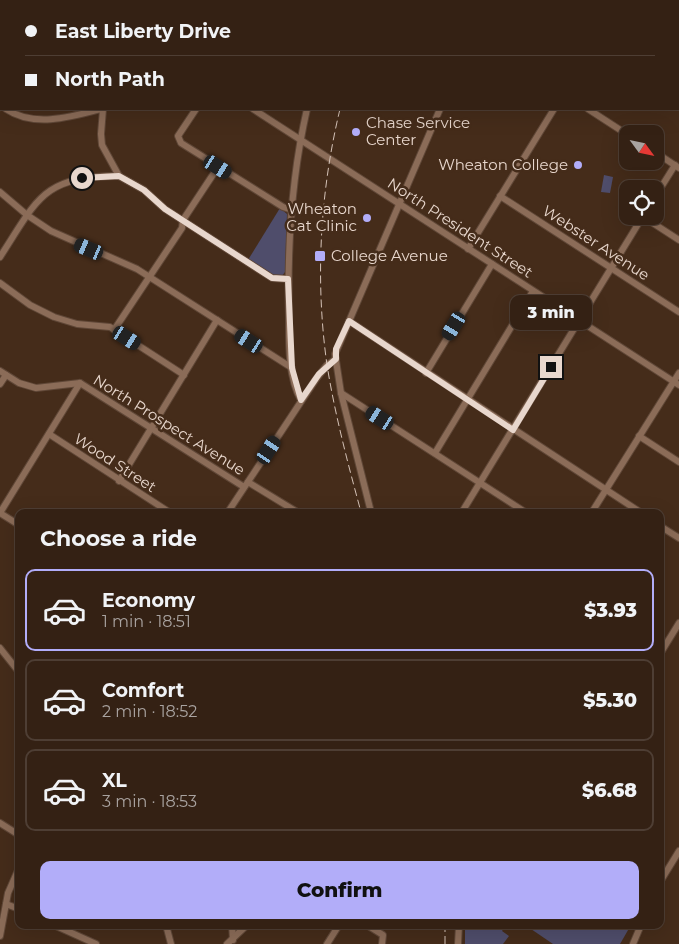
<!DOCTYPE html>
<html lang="en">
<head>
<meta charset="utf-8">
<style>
	:root { --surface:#342114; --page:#3c291d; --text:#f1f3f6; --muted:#a9a3a0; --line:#4e3e34; --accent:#b2adf9 }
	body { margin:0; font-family:Montserrat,sans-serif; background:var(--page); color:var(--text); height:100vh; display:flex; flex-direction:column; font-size:19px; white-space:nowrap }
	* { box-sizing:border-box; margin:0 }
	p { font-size:16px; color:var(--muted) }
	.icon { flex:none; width:28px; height:28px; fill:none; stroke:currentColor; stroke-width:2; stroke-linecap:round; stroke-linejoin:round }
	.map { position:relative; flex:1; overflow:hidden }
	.side { position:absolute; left:15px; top:509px; width:649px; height:420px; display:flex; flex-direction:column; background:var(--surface); border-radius:10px; box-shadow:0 5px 20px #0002,0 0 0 1px var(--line) }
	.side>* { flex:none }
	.banner { position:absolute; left:0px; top:0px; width:680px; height:110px; box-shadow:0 5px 20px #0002,0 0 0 1px var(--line); display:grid; align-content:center; height:110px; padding:0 25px; background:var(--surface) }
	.needle { width:32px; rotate:123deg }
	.buttons { position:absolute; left:619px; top:125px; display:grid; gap:10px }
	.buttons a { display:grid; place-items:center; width:45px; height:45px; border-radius:10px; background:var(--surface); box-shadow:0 5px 20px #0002,0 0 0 1px var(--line); font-size:25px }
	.end { position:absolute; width:22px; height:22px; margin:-11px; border:6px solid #e8d7cd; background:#111; box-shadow:0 0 0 2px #111 }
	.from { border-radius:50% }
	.bubble { position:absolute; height:35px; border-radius:10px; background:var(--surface); box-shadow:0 5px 20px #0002,0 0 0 1px var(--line); font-size:16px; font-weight:800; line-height:35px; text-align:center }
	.car { position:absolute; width:15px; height:30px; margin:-15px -8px; border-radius:6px; box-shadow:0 0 4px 1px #0007; background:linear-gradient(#222 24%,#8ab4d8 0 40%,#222 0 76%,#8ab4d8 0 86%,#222 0) }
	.banner b { display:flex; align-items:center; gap:18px; height:48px; font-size:19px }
	.banner b+b { border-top:1px solid var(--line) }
	.banner i { width:12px; height:12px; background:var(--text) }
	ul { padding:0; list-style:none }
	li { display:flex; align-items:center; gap:15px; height:82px; margin:0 10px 8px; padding:0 15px; border:2px solid var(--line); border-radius:10px }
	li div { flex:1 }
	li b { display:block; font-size:19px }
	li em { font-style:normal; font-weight:800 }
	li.active { border-color:var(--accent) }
	li>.icon { width:45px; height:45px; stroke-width:1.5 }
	h2 { padding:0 25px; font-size:22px; line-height:60px }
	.action { display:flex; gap:10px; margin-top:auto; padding:10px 25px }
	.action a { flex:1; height:58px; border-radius:10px; background:var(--accent); color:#111; font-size:20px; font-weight:800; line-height:58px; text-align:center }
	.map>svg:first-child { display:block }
</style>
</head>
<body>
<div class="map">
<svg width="679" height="944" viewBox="0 0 679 944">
	<rect width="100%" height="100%" fill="#452c1a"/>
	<!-- green -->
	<g fill="#4f4d6b">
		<path d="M604,175l9,2 -3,16 -9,-1z"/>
		<path d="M280,208l7,6 -2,58 -3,4h-8l-26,-16z"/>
		<path d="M465,925h41l-4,6 7,5 -6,8h-38z"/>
		<path d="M534,925h97l-11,19h-67l-22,-15z"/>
	</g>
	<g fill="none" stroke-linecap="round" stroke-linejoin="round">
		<defs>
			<g id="minor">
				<path d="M84,0l2,1"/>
				<path d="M611,0l2,1"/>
				<path d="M174,1l1,-1"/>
				<path d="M262,1l1,-1"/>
				<path d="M339,1v-1"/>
				<path d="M477,1v-1"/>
				<path d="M0,107l1,-2"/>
				<path d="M6,109c28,19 65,8 95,0"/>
				<path d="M103,109l-2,25 1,11 17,31 25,14 21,19 107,69 16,1"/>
				<path d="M196,109l-18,27 3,7 102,64 6,2"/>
				<path d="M253,109l426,276"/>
				<path d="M588,109l40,26"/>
				<path d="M655,152l24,16"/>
				<path d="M0,192l27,23 24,16 86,38 155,99"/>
				<path d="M500,196l179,116"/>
				<path d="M655,197l20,-32"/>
				<path d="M642,216l37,24"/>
				<path d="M468,249l86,-140"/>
				<path d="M0,257c39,-60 42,-80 119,-81"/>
				<path d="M0,283l30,22 24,12 23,7 33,3 74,48"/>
				<path d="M349,321l291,191"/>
				<path d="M114,330l68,-102 1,-8 35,-53"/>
				<path d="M0,371l19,12 17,5 44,-5 164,104"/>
				<path d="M426,373l66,-109"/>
				<path d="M0,384l6,-9"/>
				<path d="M341,393l184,119"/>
				<path d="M301,400c-13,-23 -12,-57 -12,-82 -2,-72 2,-139 18,-209"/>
				<path d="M49,434l120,78"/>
				<path d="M639,436l40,26"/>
				<path d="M435,453l98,-162"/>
				<path d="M119,481l98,-161"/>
				<path d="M248,482l49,30"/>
				<path d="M228,512l88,-133 11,-14 9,-6"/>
				<path d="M371,512l-30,-119 -6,-39 105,-245"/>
				<path d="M462,512l181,-296"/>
				<path d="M592,512l87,-139"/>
				<path d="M0,513l80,-130"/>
				<path d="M0,513l19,12"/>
				<path d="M660,526l19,12"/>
				<path d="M0,648l19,24"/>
				<path d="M660,654l19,-31"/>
				<path d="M0,823l19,12"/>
				<path d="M660,882l19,-31"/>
				<path d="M6,904l13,5"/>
				<path d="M54,925l42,19"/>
				<path d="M166,925l5,19"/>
				<path d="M232,925l1,15"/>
				<path d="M367,925l16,10 -1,9"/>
				<path d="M0,936l8,-43 11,-25"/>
				<path d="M227,944l20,-19"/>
				<path d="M327,944l12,-19"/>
				<path d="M458,944l1,-19"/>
				<path d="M633,944l8,-19"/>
			</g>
		</defs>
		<!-- minor casing -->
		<use href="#minor" stroke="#5f4737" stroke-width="8"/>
		<!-- minor -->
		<use href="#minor" stroke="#8b6c58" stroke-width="6"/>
		<!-- rail -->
		<g stroke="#d5c3b8" stroke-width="1" stroke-dasharray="8 4" stroke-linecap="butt">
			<path d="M366,1l1,-1"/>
			<path d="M340,109c-20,83 -25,171 -13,256 8,50 21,99 34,147"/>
			<path d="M445,944v-19"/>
		</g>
	</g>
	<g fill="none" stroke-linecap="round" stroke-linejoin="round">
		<!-- route -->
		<path stroke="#e8d7cd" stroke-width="6" d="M82,178l37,-2 25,14 21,19 107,69 16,1 4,89 9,32 18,-26 17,-15v-10l13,-28 164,109 38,-63"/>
	</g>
	<!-- markers -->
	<g fill="#b2adf9" stroke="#452c1a" stroke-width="2">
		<circle cx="356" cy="132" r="5"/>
		<circle cx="578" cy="165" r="5"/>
		<circle cx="367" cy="218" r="5"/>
		<rect x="314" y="250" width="12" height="12" rx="2.5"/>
	</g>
	<g text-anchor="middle" stroke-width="5" stroke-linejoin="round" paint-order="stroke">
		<!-- poi labels -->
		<g font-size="15" fill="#e8d7cd" stroke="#452c1a" text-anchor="start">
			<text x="366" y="128">Chase Service<tspan x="366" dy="17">Center</tspan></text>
			<text x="568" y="170" text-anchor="end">Wheaton College</text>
			<text x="357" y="214" text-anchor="end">Wheaton<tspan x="357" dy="17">Cat Clinic</tspan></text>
			<text x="331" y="261">College Avenue</text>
		</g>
		<!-- street labels -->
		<g font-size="15" fill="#e8d7cd" stroke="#452c1a">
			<text transform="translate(460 228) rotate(33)" y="5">North President Street</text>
			<text transform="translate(596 243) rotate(33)" y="5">Webster Avenue</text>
			<text transform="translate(169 425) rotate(32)" y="5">North Prospect Avenue</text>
			<text transform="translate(115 463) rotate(33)" y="5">Wood Street</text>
		</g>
	</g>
</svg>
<div class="buttons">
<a><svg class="needle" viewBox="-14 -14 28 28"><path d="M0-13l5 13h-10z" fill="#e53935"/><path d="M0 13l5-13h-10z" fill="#a9a3a0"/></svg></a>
<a><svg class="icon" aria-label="locate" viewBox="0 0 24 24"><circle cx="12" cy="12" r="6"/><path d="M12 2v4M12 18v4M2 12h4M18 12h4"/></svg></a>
</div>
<i class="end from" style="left:82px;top:178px"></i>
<i class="end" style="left:551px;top:367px"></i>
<div class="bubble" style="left:510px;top:295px;width:82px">3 min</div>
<i class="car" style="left:218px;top:167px;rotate:122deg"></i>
<i class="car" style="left:89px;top:249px;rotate:293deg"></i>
<i class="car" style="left:454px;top:326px;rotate:211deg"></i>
<i class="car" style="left:127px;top:338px;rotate:122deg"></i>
<i class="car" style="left:249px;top:341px;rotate:303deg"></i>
<i class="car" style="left:380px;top:418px;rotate:303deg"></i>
<i class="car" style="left:269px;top:450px;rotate:33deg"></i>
<div class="banner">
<b><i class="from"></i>East Liberty Drive</b>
<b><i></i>North Path</b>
</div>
<section class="side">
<h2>Choose a ride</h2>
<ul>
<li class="active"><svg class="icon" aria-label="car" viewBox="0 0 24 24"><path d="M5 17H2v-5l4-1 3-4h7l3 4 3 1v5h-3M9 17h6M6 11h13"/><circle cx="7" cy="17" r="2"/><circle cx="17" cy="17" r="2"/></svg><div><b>Economy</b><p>1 min · 18:51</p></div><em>$3.93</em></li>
<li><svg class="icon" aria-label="car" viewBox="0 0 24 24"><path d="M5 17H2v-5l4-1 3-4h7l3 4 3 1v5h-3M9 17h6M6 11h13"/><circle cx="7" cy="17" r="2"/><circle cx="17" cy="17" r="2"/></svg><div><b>Comfort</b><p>2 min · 18:52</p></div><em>$5.30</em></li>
<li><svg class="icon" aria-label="car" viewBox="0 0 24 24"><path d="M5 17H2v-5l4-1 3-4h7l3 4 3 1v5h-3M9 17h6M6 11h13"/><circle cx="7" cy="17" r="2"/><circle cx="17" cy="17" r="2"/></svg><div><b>XL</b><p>3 min · 18:53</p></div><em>$6.68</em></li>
</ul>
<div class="action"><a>Confirm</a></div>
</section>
</div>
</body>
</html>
